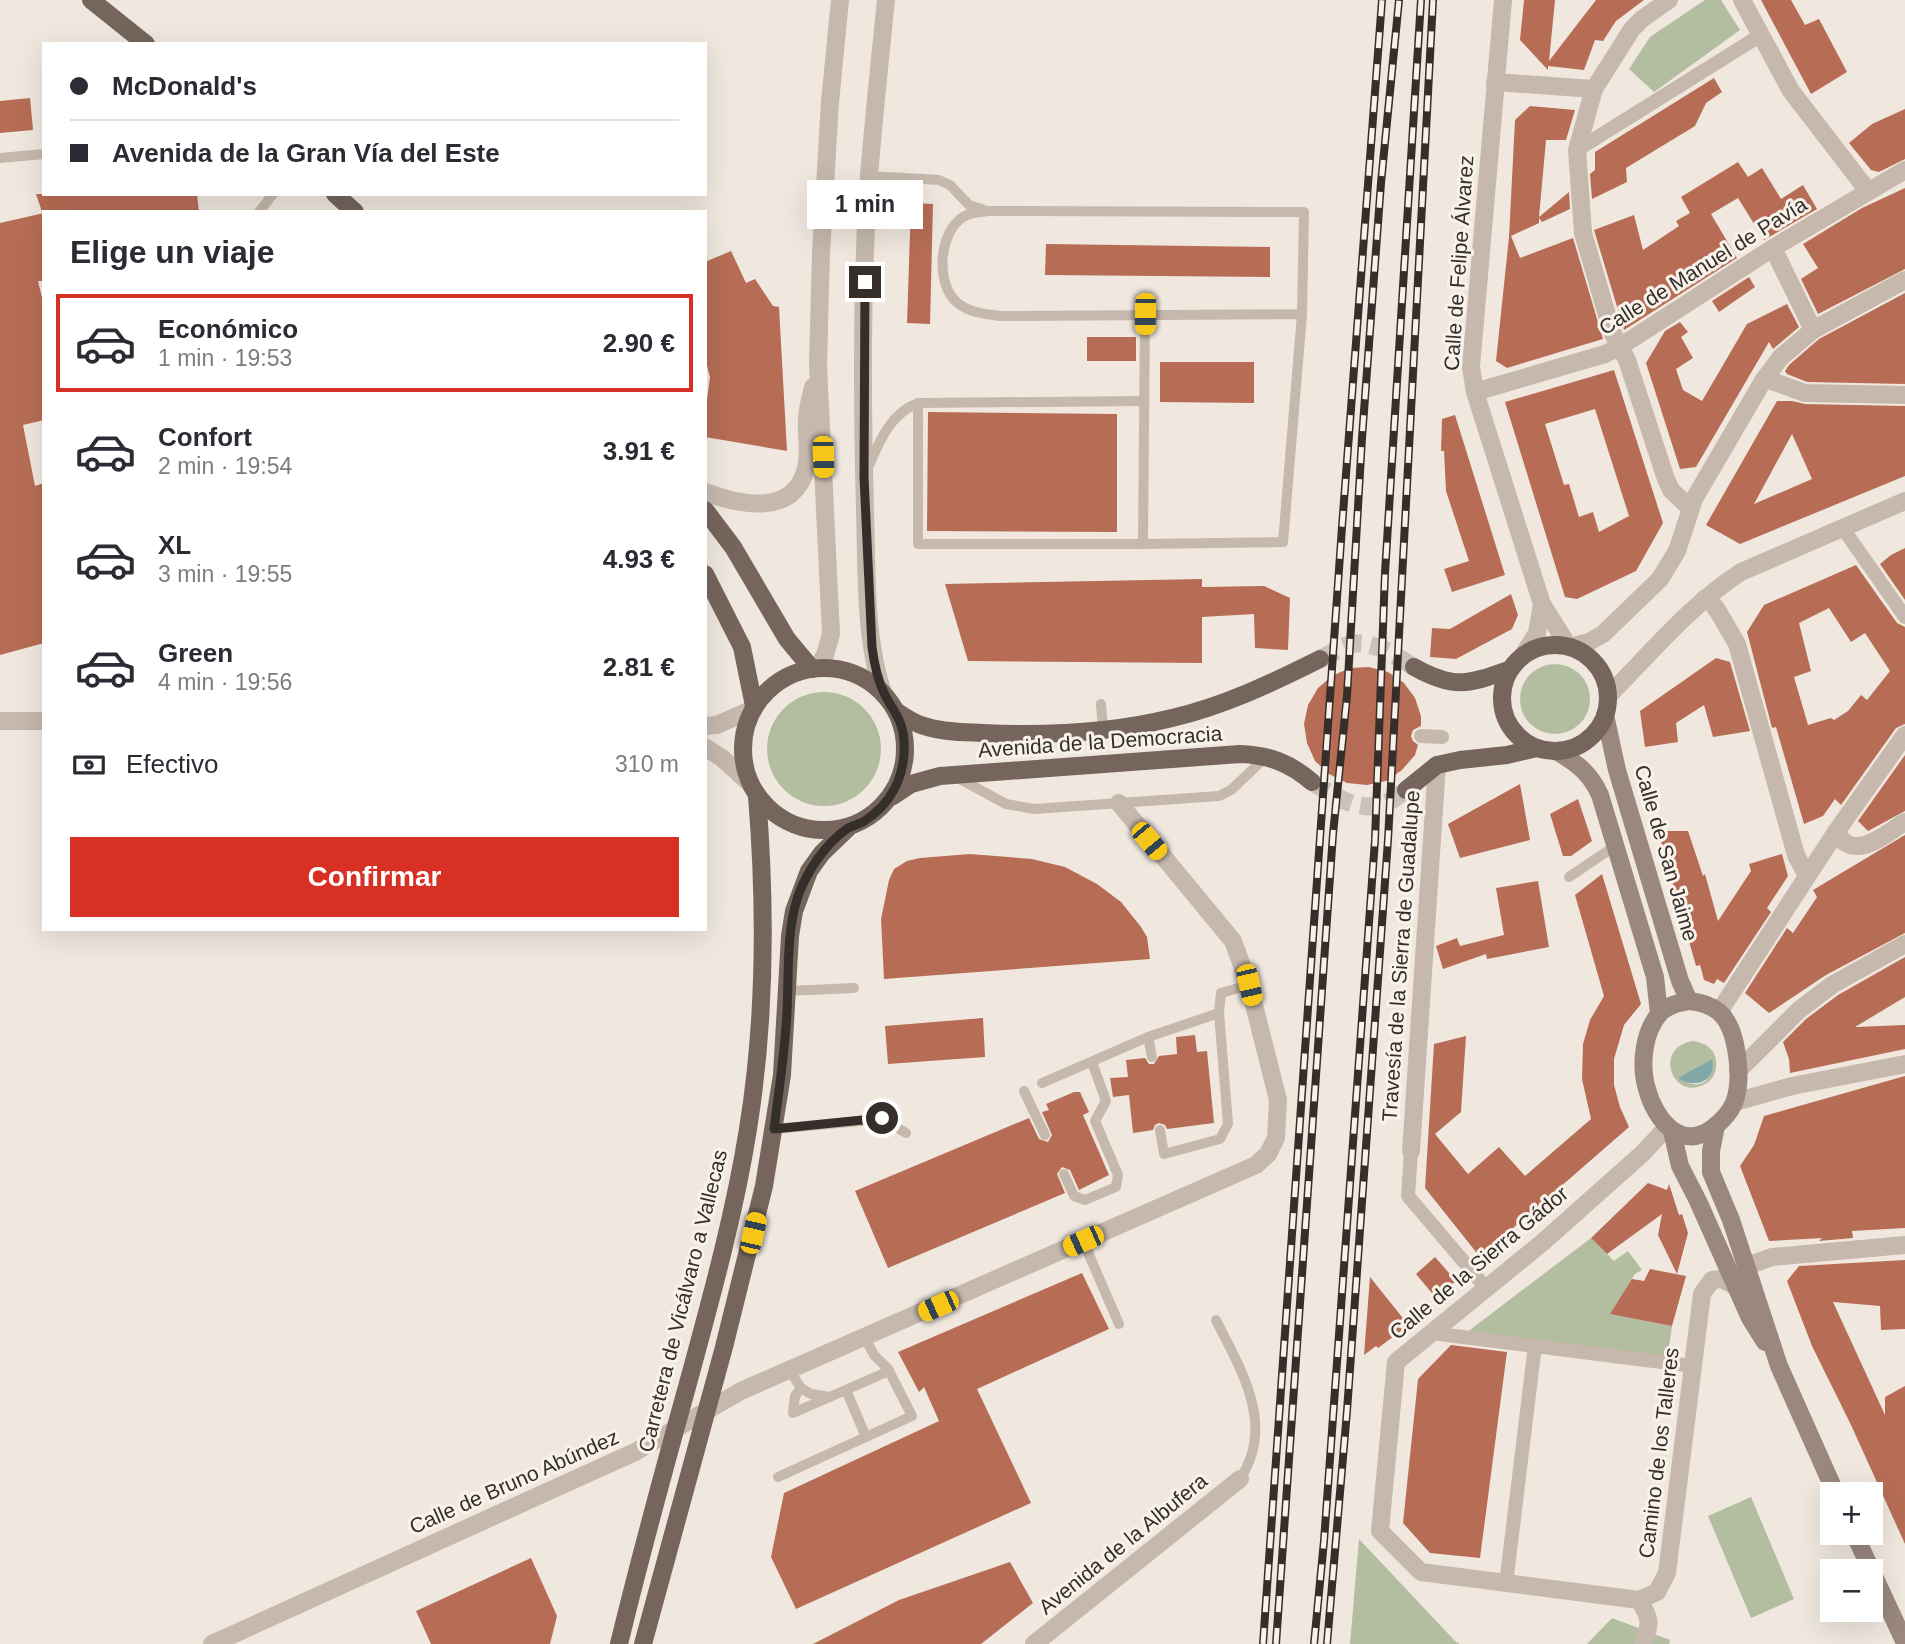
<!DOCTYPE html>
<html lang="es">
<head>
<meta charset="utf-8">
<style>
	:root { --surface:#fff; --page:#f2f2f3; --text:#2b2b33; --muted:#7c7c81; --line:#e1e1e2; --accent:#d93025 }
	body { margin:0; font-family:Helvetica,sans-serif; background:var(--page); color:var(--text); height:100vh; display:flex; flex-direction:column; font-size:26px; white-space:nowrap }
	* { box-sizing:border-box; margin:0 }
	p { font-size:23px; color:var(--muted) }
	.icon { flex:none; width:38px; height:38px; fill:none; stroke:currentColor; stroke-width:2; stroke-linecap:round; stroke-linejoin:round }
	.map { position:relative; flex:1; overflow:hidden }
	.panel { position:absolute; left:42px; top:210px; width:665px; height:721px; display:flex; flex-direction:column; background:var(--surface); border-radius:0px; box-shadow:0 7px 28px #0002 }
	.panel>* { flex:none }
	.hud { position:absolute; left:42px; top:42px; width:665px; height:154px; border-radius:0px; box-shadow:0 7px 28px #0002; display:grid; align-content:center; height:154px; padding:0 28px; background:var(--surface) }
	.tools { position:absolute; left:1820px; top:1482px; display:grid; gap:14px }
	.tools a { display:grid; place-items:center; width:63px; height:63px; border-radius:0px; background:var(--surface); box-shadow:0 7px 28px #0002; font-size:35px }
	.end { position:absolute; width:32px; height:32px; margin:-16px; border:9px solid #352e2a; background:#fff; box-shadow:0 0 0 4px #fff }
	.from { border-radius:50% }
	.bubble { position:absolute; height:49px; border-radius:0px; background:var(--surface); box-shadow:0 7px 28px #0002; font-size:23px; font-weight:700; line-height:49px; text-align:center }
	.car { position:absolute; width:21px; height:42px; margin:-21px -10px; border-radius:9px; box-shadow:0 0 5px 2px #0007; background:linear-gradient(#f5c518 24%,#345 0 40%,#f5c518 0 76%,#345 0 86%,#f5c518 0) }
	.hud b { display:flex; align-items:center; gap:24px; height:66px; font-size:26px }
	.hud b+b { border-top:2px solid var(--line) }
	.hud i { width:18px; height:18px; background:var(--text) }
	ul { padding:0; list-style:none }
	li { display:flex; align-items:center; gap:21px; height:98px; margin:0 14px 10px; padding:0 14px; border:4px solid transparent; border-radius:0px }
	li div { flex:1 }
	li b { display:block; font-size:26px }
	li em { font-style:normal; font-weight:700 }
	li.current { border-color:var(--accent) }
	li>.icon { width:63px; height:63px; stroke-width:1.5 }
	h2 { padding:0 28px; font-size:32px; line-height:84px }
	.pay { display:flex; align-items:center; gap:18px; height:77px; padding:0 28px; font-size:26px }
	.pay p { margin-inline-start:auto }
	.primary-button { display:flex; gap:14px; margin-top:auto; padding:14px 28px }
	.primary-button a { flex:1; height:80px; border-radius:0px; background:var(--accent); color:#fff; font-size:28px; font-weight:700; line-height:80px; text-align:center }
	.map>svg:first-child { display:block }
</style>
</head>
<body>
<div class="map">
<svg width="1905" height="1644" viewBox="0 0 1905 1644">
	<rect width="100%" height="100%" fill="#f0e8df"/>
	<!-- green -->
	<g fill="#b3bda0" fill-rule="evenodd">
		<path d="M1705,0h16l19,30 -86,62 -25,-23 21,-32z"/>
		<circle cx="1555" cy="699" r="35"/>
		<circle cx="824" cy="749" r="57"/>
		<path d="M1692,1041c14,1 26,10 24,25 0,8 -5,15 -11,18 -31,18 -53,-35 -13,-43zM1712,1059c2,23 -13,33 -33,19z"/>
		<path d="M1591,1238l23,23 14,-10 14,19 -7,4 -24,40 61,12 -6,41 -208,-28z"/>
		<path d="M1751,1497l43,102 -43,19 -43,-102z"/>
		<path d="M1359,1539l96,102 5,3h-110z"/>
		<path d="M1612,1618l58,22 -1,4h-82z"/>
	</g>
	<!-- water -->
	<path fill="#81a8a9" d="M1712,1059c5,22 -17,31 -34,19z"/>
	<!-- building -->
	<g fill="#b76d55" fill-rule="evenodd">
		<path d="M1524,0h31l-6,61 47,-61h48l-28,21 -13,20 -8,-1 -11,30 -36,-4v4l-28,-30z"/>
		<path d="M1761,0h30l14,25 14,-6 28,53 -36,22z"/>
		<path d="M1714,78l8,14 -16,11 -11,23 -69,42 1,14 -35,17 -2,-25 5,-4v-18z"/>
		<path d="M30,98l3,32 -33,3v-32z"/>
		<path d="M1530,106l45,4 -9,30h-20l-7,77 30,-25 1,17 -28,13 -3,-4v5l-28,13 9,22 53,-20 30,101 -96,29 -11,-7 13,-124 6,-117z"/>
		<path d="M1905,109v50l-26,13 -8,-2 -22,-27 23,-19z"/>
		<path d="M1738,162l10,15 14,-9 19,31 22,-14 14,24 -53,31 -26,-42 -27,16 26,44 -113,72 -30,-100 40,-15 9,35 36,-24 -3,-5 14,-8 -9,-16z"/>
		<path d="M1905,188v81l-87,45 -17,-35 17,-11 -15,-24 59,-36z"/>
		<path d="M36,194h161l2,18h-157z"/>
		<path d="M911,203l22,1 -3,120 -23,-1z"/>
		<path d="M44,213v68h-6l6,25v114l-21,5 12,61 9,-3v160l-44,12v-432z"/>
		<path d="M1046,244l224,3v30l-225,-2z"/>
		<path d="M731,251l15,32 9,-4 18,27 6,1 8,144 -82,-14v-22l5,-38 -5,-19v-96z"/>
		<path d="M1749,277l6,10 -36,25 -7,-11z"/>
		<path d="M1905,293v91l-98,-2 -20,-8 -2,-3 4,-6 30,-26z"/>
		<path d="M1787,304l12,23 -26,22 -4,-7 -73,125 -16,2 -34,-106 19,-32 15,-9 8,10 -7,5 12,21 -17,11 7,21 19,11 45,-77z"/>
		<rect x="1087" y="337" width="49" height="24"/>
		<path d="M1160,362h94v41l-94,-1z"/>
		<path d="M1614,370l49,153 -27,48 -59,28 -12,-2 -60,-195zM1595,409l34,107 -30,16 -6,-20 -14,5 -10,-33 -5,1 -19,-61z"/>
		<path d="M1777,401h15l13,3 100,2v70l-165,68 -34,-19zM1792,434l20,45 -58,25z"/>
		<path d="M928,412l189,2v118l-190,-1z"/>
		<path d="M1455,415l50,160 -53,17 -8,-23 25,-8 -23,-70 -2,-40h-3l1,-32z"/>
		<path d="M1905,548v52l-25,-36 11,-9z"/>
		<path d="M1856,565l41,58 8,4v97l-9,4 -55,77 -6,-6 -12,17 -19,8 -28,-97 -4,1 -25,-96 17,-27zM1829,608l22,34 14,-9 25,38 -23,29 -6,-5 -13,16 -14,9 -3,-2 -23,7 -14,-48 17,-6 -12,-48z"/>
		<path d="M1202,579v8l62,-1 26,12 -2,52 -33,-2 -1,-34 -52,3v46l-234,-2 -23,-77z"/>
		<path d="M1511,594l7,21 -6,14 -56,30 -26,-2 2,-29 18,1z"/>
		<path d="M1716,658l14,4 20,69 -37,6 -9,-32 -28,18 2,19 -33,5 -5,-36z"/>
		<path d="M1369,667l19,5 16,11 11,15 6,18v10l-8,4 -2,6 2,5 5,4 -3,10 -13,15 -16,11 -19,4 -20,-2 -18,-9 -14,-13 -8,-18 -3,-19 4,-19 10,-17 14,-12 18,-8z"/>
		<path d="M1905,755v56l-37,20 -10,-10z"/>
		<path d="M1520,784l10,56 -70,18 -12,-34z"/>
		<path d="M1578,799l14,42 -21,15h-8l-13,-42z"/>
		<path d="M1658,831h30l15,45 2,-2 13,47 33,-50 -2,-7 33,-10 6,22 -21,32 4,4 -47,71 -7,-4 -3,5 -10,-4 -4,-15 -4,1z"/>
		<path d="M1905,835v98l-79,42 -57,38 -24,-20 42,-65 6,5 24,-36 -4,-7z"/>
		<path d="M970,854l62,5 33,8 32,17 24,18 20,25 6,10 3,22 -266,20 -3,-60 8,-39 5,-11 13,-8 13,-3z"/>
		<path d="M1602,874l39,130 -17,21 -10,34v26l6,22 9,20 -149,130 -55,-69 9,-144 32,-8 -5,76 -26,22 33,40 31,-27 26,29 66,-57 -9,-40 1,-35 7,-24 14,-24 -29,-101z"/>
		<path d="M1538,881l11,66 -62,12 -1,-5 -43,15 -7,-23 21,-8 3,8 44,-11 -8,-47z"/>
		<path d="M1905,957v40l-50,30 50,-2v24l-115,24 -1,-14 -6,-17 23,-23 32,-24z"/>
		<path d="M983,1018l2,39 -97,7 -3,-38z"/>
		<path d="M1195,1035l2,17 10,-1 7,72 -47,6 -2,-4 -6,-2 -4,2 -2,5 -20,3 -4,-38 -16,2 -3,-19 18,-1 -2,-17 19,-2 4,6h5l5,-8 18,-2 -1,-17z"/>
		<path d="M1905,1076v152l-53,3 1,7 -34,3 3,-3 -53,3 -29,-75 14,-21 10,-29z"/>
		<path d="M1074,1092h6l9,20 -6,3 26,60 -30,15 -9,-20 -8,-3 -5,7 8,19 -177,75 -33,-77 174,-73 10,21 9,3 4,-7 -10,-23 7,-2 -3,-6z"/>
		<path d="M1648,1183l19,7 2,-6 10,31 3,-1 6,19 -11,41 -19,-39 4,-21 -55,40 -16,-16z"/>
		<path d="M1435,1257l21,24 -20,17 -20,-24z"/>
		<path d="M1905,1260v69l-24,1 -1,-24 -47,-4 52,113v-18l20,-11v158l-54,-119 -39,-79 -25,-65 12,-15z"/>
		<path d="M1650,1269l36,7 -14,50 -62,-12 22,-35 12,2z"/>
		<path d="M1082,1273l27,56 -132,60 54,114 -235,106 -25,-52 13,-64 155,-72 -15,-34 -5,5 -21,-40z"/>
		<path d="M1370,1277l36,45 -3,3 2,3 -27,20 -2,-2 -12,9z"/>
		<path d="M1451,1345l56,7 -27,206 -50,-5 -27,-30 15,-144z"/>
		<path d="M531,1558l26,58 -7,28h-119l-15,-33z"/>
		<path d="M1010,1562l23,41 -52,41h-168l86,-44z"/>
	</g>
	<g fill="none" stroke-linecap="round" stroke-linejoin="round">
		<!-- primary-tunnel -->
		<g stroke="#cbc3bb" stroke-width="18" stroke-dasharray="18 9" stroke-linecap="butt">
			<path d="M1320,659c9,-4 21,-12 31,-15 23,-4 45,12 63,23"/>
			<path d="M1312,782c22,14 47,32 74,21 7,-3 14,-9 20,-13"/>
		</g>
		<!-- service -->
		<g stroke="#c6b8ac" stroke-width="10">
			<path d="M0,158l44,-4"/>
			<path d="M869,176l70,4 11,5 19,20 15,5"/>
			<path d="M259,212l14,-18"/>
			<path d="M918,403v141h225l2,-230"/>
			<path d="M867,470c12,-27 22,-56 51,-67l226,-2"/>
			<path d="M1143,544l140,-2 19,-228 2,-102 -315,-1c-9,1 -18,1 -26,6 -25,16 -28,70 -4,87 12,9 27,10 41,12l302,-2"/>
			<path d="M1101,704l2,25"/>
			<path d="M958,778l48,26 28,5 185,-13 12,-6 36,-34"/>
			<path d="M1569,877l46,-31"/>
			<path d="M787,991l67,-3"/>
			<path d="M1148,1037l4,20"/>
			<path d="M1042,1083l106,-46 71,-24"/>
			<path d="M1024,1091l21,44"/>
			<path d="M774,1129l108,-10 24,14"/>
			<path d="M1160,1130l4,24 56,-15 8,-15 -9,-111 2,-20 28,-8"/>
			<path d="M1064,1174l10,22 11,4 31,-13 2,-12 -23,-54 11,-20 -14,-39"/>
			<path d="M1083,1241l36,83"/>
			<path d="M1216,1320c25,50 60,105 24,159"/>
			<path d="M789,1370l12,18 -6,8 -2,17 96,-42"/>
			<path d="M801,1388l10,6 19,3"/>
			<path d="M846,1390l20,47"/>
			<path d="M778,1477l134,-61 -24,-47 -14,-14 -9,-17"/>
		</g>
		<!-- pedestrian -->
		<g stroke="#c6b8ac" stroke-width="14">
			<path d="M1577,150l184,-115"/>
			<path d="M1842,527l63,90"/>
			<path d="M1421,736l21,1"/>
			<path d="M1411,1151l-3,45 78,92"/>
			<path d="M1431,1333l262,33"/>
			<path d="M1506,1584l29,-239"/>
		</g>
		<!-- minor -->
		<g stroke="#c6b8ac" stroke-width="18">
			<path d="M1503,0l-32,367 4,25 67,212 27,43"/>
			<path d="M1669,0l-27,19 -10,10 -38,60 -17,61 6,83 29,99 15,28 39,119 5,11 19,18"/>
			<path d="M1742,0l49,91 77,100"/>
			<path d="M1495,82l99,7"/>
			<path d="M1773,248l40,82"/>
			<path d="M1763,381l6,-1 36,13 100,2"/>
			<path d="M1475,392l130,-38 16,-8 152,-98 132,-78"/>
			<path d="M705,492c34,13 90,25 101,-24 4,-16 0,-33 1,-49 0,-11 4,-22 6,-32"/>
			<path d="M1704,599l8,4 7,10 18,31 59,211 11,21"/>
			<path d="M1521,658l16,-25 5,-29"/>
			<path d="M817,668l8,-13 6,-21 -13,-268 3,-114 9,-150 10,-102"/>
			<path d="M884,695c-20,-54 -17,-126 -19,-184 -3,-112 -4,-225 4,-336 5,-58 11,-117 17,-175"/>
			<path d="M0,721h44"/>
			<path d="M705,726l12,-1 36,-16"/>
			<path d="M705,747l17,11 27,25"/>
			<path d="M1836,832c18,31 47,3 69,-10"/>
			<path d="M1719,1012l117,-180 69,-97"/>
			<path d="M1738,1071l61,-61 33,-25 73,-41"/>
			<path d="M1735,1102l57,-16 113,-22"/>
			<path d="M1411,1151l26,-386"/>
			<path d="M1747,1266l25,-9 133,-12"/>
			<path d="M1639,1600l-218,-28 -41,-41 16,-169 147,-120 100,-89 24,-26"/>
			<path d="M1639,1600l18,-8 10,-19 35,-279 10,-14 10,-1 15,8"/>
			<path d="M1639,1600c12,19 12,23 4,44"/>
			<path d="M212,1644l423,-192 106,-61 515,-226 12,-11 8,-16 2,-38 -29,-115 -16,-44 -114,-138"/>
			<path d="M1034,1644l206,-165"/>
		</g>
		<!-- tertiary -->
		<g stroke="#c6b8ac" stroke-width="18">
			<path d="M1570,647l19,-5 14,-8 57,-55 17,-28 17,-52 69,-118 18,-24 32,-27 92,-50"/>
			<path d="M1608,696c43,-43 82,-91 133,-124l164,-71"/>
		</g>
		<!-- secondary -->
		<g stroke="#9a887e" stroke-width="18">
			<path d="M1605,715l12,55 63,211 9,20"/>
			<path d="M1556,751c21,12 34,22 44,44l55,182 4,37"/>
			<path d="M1689,1001c10,1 22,4 30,11 19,16 24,68 15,91 -4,9 -12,18 -20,24 -32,26 -59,-7 -67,-38 -7,-23 -4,-57 13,-76 8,-8 18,-10 29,-12z"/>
			<path d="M1716,1126l-5,25v21l20,48 48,146 57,128"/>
			<path d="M1672,1131l8,35 18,35 52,117 15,24"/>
			<path d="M1854,1533l51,110"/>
		</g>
		<!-- primary -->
		<g stroke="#75655d" stroke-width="18">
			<path d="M91,0l55,44"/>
			<path d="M335,194l20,18"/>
			<path d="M705,510l28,37 54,92 25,30"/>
			<path d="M705,574l37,73 12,59"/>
			<circle cx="1555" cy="698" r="53"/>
			<path d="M1414,667c41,23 55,17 97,2"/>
			<circle cx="824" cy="749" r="81"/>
			<path d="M896,711c9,6 17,12 28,15 18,6 39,6 58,7 63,3 129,0 190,-15 52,-12 100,-35 148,-59"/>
			<path d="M1406,790l31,-25 23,-5 47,-5 30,-7"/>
			<path d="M893,796l18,-12 29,-8 300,-22c29,1 50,9 72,28"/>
			<path d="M619,1644c21,-86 44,-171 68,-257 23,-85 47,-170 61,-258 18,-111 18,-222 9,-333"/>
			<path d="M643,1644l81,-297 40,-161 18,-111 8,-139 4,-25 15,-40 13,-18 25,-24"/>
		</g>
		<defs>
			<g id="rail">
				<path d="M1263,1644l79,-1117 40,-527"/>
				<path d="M1276,1644l57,-810 14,-138 15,-258 19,-255 18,-183"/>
				<path d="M1314,1644l10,-103 51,-701 10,-267 36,-573"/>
				<path d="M1327,1644l20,-233 41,-571 45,-840"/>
			</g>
		</defs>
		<!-- rail casing -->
		<use href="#rail" stroke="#352e2a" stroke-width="8"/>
		<!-- rail -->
		<use href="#rail" stroke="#f8f2eb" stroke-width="5" stroke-dasharray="16" stroke-linecap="butt"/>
	</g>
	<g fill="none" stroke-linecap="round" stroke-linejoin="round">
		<!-- route -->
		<path stroke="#352e2a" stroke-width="9" d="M865,282l-1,195 8,170c2,16 5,31 12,46 8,17 19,26 20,48 2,34 -12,63 -41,81 -5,2 -10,4 -15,6 -22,15 -41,43 -50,68 -12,37 -9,77 -11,116 -2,39 -8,78 -13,117l108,-11"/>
	</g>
	<g text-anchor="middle" stroke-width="6" stroke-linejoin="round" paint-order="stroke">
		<!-- street labels -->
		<g font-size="21" fill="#352e2a" stroke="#f8f2eb">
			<text transform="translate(1459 263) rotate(-86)" y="7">Calle de Felipe Álvarez</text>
			<text transform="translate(1703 266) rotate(-32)" y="7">Calle de Manuel de Pavía</text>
			<text transform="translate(1100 742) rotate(-4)" y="7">Avenida de la Democracia</text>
			<text transform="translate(1666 853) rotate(74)" y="7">Calle de San Jaime</text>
			<text transform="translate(1401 956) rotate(-86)" y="7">Travesía de la Sierra de Guadalupe</text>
			<text transform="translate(1479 1263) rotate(-40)" y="7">Calle de la Sierra Gádor</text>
			<text transform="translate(683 1301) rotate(-76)" y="7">Carretera de Vicálvaro a Vallecas</text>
			<text transform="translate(1659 1453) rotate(-83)" y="7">Camino de los Talleres</text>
			<text transform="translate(514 1482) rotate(-24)" y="7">Calle de Bruno Abúndez</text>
			<text transform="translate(1123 1544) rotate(-39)" y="7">Avenida de la Albufera</text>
		</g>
	</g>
</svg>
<div class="tools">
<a>+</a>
<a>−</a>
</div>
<i class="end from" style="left:882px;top:1118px"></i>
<i class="end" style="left:865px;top:282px"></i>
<div class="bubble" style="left:807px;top:180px;width:116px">1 min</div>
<i class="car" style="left:1145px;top:314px;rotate:181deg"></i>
<i class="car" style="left:823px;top:457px;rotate:178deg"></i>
<i class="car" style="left:1149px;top:841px;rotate:140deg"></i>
<i class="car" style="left:1249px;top:985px;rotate:167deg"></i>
<i class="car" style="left:753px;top:1233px;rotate:13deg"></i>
<i class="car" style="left:1083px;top:1241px;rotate:246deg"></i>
<i class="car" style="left:938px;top:1306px;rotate:246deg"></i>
<div class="hud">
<b><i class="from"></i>McDonald's</b>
<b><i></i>Avenida de la Gran Vía del Este</b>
</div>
<section class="panel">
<h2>Elige un viaje</h2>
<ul>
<li class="current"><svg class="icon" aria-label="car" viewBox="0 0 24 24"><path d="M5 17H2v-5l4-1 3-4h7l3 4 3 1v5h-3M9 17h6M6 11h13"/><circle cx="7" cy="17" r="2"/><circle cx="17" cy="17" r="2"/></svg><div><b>Económico</b><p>1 min · 19:53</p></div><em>2.90 €</em></li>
<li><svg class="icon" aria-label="car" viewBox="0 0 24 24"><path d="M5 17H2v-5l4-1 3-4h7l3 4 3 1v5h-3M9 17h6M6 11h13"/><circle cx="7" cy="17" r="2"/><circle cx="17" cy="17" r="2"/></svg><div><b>Confort</b><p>2 min · 19:54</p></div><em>3.91 €</em></li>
<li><svg class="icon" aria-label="car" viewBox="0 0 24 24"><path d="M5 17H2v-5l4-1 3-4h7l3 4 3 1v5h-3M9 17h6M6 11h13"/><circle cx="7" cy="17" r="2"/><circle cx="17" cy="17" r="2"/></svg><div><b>XL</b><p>3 min · 19:55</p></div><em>4.93 €</em></li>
<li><svg class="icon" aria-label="car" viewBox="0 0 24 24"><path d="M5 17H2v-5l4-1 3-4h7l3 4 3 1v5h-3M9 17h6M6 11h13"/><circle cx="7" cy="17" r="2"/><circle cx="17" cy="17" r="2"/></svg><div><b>Green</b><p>4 min · 19:56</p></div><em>2.81 €</em></li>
</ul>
<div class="pay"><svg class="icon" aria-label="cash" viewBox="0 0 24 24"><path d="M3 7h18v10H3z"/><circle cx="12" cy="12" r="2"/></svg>Efectivo<p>310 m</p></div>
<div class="primary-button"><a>Confirmar</a></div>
</section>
</div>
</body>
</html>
